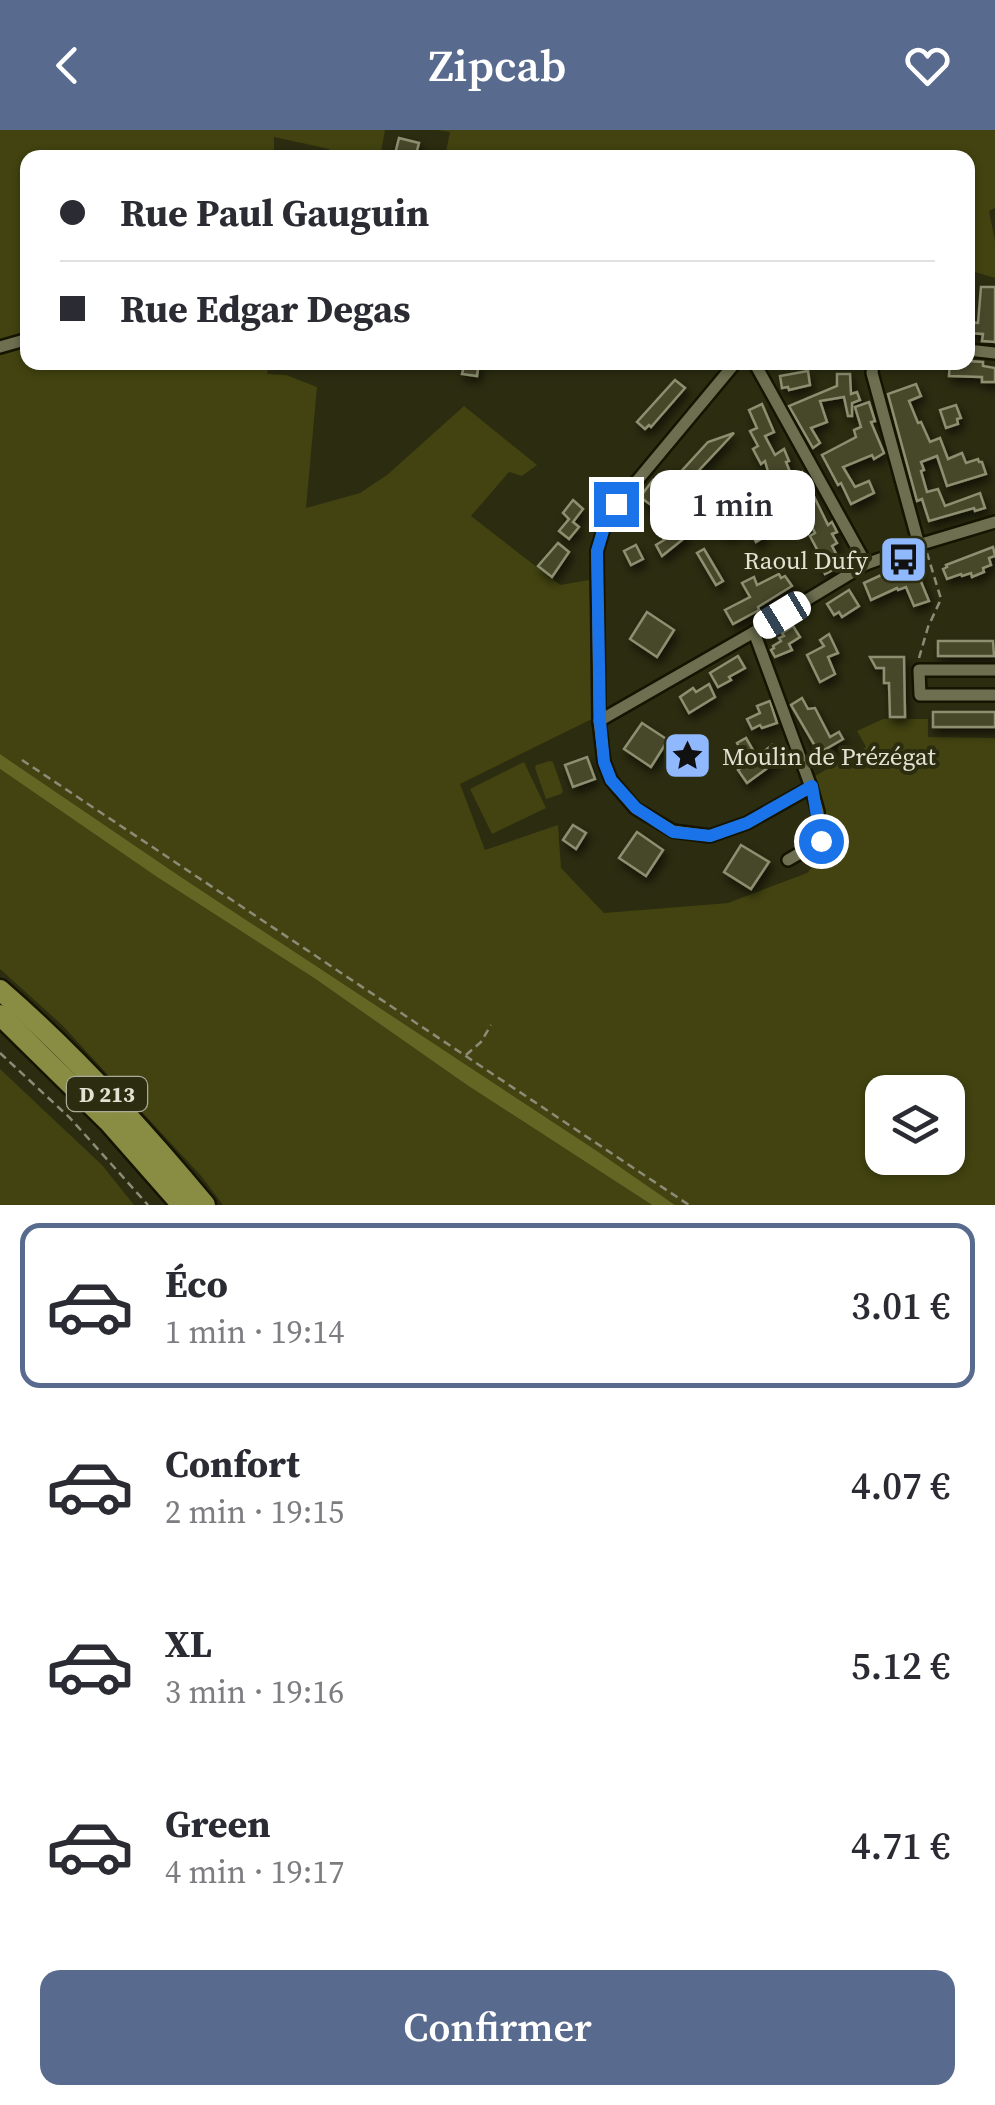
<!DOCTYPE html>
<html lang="fr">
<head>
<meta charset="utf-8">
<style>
	:root { --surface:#fff; --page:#f7f7f7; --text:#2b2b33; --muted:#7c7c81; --line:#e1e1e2; --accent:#586a8e }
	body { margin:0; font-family:"Source Serif 4",serif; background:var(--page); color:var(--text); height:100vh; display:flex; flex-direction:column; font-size:38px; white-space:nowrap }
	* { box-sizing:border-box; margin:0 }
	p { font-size:32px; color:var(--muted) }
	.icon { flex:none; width:55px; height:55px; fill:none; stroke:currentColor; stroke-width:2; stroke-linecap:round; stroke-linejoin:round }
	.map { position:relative; height:1075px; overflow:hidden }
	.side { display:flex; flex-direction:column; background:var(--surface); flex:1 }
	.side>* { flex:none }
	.guide { position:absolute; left:20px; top:20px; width:955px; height:220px; border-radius:20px; box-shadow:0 2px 8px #0004; display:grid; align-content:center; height:220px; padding:0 40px; background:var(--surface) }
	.controls { position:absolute; left:865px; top:945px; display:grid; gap:20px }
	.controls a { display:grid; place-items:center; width:100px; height:100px; border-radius:20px; background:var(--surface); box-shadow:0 2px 8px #0004; font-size:50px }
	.end { position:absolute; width:45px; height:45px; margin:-22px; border:12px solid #1a73e8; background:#fff; box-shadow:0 0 0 5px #fff }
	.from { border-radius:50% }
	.bubble { position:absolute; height:70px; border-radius:20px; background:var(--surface); box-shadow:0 2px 8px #0004; font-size:32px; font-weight:600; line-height:70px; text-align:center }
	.car { position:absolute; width:30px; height:60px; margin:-30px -15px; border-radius:12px; box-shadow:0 0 8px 2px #0007; background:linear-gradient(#fff 24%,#345 0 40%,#fff 0 76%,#345 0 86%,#fff 0) }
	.guide b { display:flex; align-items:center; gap:35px; height:95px; font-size:38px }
	.guide b+b { border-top:2px solid var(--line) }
	.guide i { width:25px; height:25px; background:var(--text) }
	ul { padding:18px 0 0; list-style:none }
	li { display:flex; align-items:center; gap:30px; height:165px; margin:0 20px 15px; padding:0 20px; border:5px solid transparent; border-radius:20px }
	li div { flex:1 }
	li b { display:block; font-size:38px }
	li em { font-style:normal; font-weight:600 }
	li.selected { border-color:var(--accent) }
	li>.icon { width:90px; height:90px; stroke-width:1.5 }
	.button { display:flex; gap:20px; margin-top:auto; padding:20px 40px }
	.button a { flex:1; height:115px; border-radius:20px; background:var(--accent); color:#fff; font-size:40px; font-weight:600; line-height:115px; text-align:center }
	header { display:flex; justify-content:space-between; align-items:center; height:130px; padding:0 40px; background:var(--accent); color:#fff; font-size:45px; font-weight:600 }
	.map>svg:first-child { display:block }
</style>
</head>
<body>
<header><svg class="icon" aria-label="back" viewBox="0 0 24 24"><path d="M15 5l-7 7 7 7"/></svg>Zipcab<svg class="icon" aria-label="heart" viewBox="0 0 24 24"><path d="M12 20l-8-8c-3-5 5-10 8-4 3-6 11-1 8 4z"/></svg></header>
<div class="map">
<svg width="995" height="1075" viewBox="0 0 995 1075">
	<defs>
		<filter id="shadow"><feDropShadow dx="3" dy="5.5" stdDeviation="5" flood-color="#0009"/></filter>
	</defs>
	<rect width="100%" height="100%" fill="#2b2c10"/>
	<!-- green -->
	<g fill="#424310" fill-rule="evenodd">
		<path d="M0,0h385l-5,27h-51v-8l-55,-12v20l-246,1v204l241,1 -2,11 19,1 31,12 -11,121 54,-15 27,-18 77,-69 73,59 -15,11 -13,-4 -38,44 89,69 29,-5 5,138 -134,66 25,66 73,-25 3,43 43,45 124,-10 79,-30 21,-23 -15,-73 53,-30 -9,-16 26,-12h45v18l67,1v467h-320l-78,-54 -416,-274 -181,-123zM882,962h66v66h-66z"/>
		<path d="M438,0h557v78l-6,3 6,30v37l-27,-8v-112l-523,-1 5,-25z"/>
		<path d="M550,631l3,1 10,29 -2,3 -15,5 -11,-31 1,-3z"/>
		<path d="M524,632l22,46 -54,26 -22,-45z"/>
		<path d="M0,639l157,108 157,101 153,107 185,120h-429l-21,-28 -140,-152 -62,-56z"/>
		<path d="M0,939l102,96 32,40h-134z"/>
	</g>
	<!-- water -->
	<path fill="#646623" d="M0,624l181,123 416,274 78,54h-23l-185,-120 -153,-107 -157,-101 -157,-108z"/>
	<!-- building -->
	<g fill="#46472b" stroke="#8d8f70" stroke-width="2.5" filter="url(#shadow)">
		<path d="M399,8l20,5 -4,15h-21z"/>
		<path d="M981,157h14v55l-13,-1 1,-7 -15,-1v-11l10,1z"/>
		<path d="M968,231l15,1v4l12,2v14h-13v-5l-33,-1 1,-14 13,2z"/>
		<path d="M465,232h14l-2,14 -15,-2z"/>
		<path d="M808,241l2,14 -21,5 -1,-3 -6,1 -2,-12z"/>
		<path d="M837,244h13l1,20 6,-2 3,8 -8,3v13h-4l-4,-19 -24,4 7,21 -16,6 9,15 -7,5 -24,-42 48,-20z"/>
		<path d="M675,250l10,8 -34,39 -2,-2 -4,4 -8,-7z"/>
		<path d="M916,254l5,12 -12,5 9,22 3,-1 9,20 10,-4 8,21 14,-6 4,10 12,-4 1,3h3l4,12 -39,12 -10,-30 -16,6 3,8 -3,1 6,21 11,-3 7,17 35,-13 5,15 -10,3 -1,-3 -45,13 -7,-22 -5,2 -29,-107z"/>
		<path d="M869,272l6,19 -4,1 13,31 -10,6 -2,-4 -29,12 12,20 14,-6 5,12 -23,11 -10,-21 -3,2 -16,-30 34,-18 -2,-7 7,-3 -6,-20z"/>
		<path d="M762,274l12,28 -9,4 10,19 9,-6 5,12 -3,1 6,15 10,-5 26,53 4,-3 5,10 -5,2 5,9 -5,3 10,19 -17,9 -6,-13 1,-1 -4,-6 3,-1 -9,-17 5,-3 -11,-23 -5,-8 -8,3 -5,-15 -13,6 -5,-13 3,-1 -6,-21 -4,3 -8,-15 5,-3 -8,-15 7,-3 -8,-18z"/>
		<path d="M956,275l5,13 -4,1 1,5 -12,4 -6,-18z"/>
		<path d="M734,303l-48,51 -9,-8 31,-34z"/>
		<path d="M653,350l14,11 -13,16 -14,-10z"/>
		<path d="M742,366l3,6 5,-3 2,4 9,-3 -6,10 2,4 -4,2 11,21 -8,5 -19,-43z"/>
		<path d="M573,370l10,9 -10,13 6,5 -10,12 -10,-8 10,-12 -6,-6z"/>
		<path d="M713,372l3,5 5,-3 16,26 -10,6 -8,-14 -11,7 -6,-11 6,-4 -4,-6z"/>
		<path d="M682,397l5,9 -25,20 -6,-11 8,-5 -1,-2z"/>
		<path d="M558,413l11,9 -17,25 -14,-11z"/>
		<path d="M636,415l7,14 -12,6 -7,-14z"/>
		<path d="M993,417l2,9 -6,2 2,7 -8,3 1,4 -12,5 -1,-4 -9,3 -1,-2 -14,5 -4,-10 4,-2 -1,-2z"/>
		<path d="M704,419l19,32 -7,4 -19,-32z"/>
		<path d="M916,429l4,11 -3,2 12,29 -15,5 -8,-19 -8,3 -1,-2 -26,12 -7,-17z"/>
		<path d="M779,444l2,4 4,-2 7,10 -34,21 1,3 -26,14 -8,-14 25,-13 -8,-14 12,-6 3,8z"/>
		<path d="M849,460l10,16 -17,11 -3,-5 -5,3 -7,-11z"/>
		<path d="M647,482l27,18 -17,27 -27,-18z"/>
		<path d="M793,496l7,11 -11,7 3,6 -17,7 -4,-7 3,-2 -1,-2 8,-5 -2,-3 5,-2 -2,-3z"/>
		<path d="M829,504l9,19 -10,4 7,17 -15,8 -13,-27 17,-9 -4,-6z"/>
		<path d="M938,511h55l1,15h-56z"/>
		<path d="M738,526l7,12 -16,9 2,3 -13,7 -8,-14z"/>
		<path d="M870,527h34l1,60h-15l-1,-34h-5v-15h-8z"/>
		<path d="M709,554l6,13 -26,16 -9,-16 13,-9 3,4z"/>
		<path d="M802,568l6,11 7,-1 15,29 9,-5 4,7 -24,14 -28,-48z"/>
		<path d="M770,571l7,22 -15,5 -2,-3 -8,4 -5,-10 13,-6 -3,-7z"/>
		<rect x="933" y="582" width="62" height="15"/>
		<path d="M642,593l26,17 -17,27 -27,-18z"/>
		<path d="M746,608l11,19 15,-12 9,13 -34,25 -9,-13 8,-6 -9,-12 3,-3 -3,-6z"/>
		<path d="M587,627l8,22 -22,8 -8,-22z"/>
		<path d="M573,695l13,8 -10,16 -13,-9z"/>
		<path d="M637,702l26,18 -17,26 -27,-18z"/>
		<path d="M741,715l28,17 -18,27 -27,-17z"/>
	</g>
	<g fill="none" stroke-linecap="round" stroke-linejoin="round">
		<defs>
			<g id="street">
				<path d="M0,217l28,-8"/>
				<path d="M968,220l27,3"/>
				<path d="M736,232l-119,143 -12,19 -8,27 2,170 5,41 7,18 24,28 38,23 37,5 37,-13 64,-36"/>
				<path d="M754,232l112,202"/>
				<path d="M873,232l-1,11 47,172"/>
				<path d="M754,502l57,155 7,25 3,29 -33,19"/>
				<path d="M995,540h-76l1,25h75"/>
				<path d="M599,591l155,-89 112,-68 59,-21 70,-21"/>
			</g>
			<g id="highway">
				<path d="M0,860c75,65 142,139 205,215"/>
				<path d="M0,885l108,106 74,84"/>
			</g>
		</defs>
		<!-- street casing -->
		<use href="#street" stroke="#141400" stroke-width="16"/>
		<!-- highway casing -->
		<use href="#highway" stroke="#141400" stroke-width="25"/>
		<!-- path -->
		<g stroke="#8b8c77" stroke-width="2.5" stroke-dasharray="8 5" stroke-linecap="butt">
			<path d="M919,528l9,-31 13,-28 -14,-46"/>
			<path d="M22,630l667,445"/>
			<path d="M0,923l70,65 78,87"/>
			<path d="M466,925l15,-13 10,-17"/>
		</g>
		<!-- street -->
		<use href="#street" stroke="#6d6f50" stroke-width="11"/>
		<!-- highway -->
		<use href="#highway" stroke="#898c43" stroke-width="20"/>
	</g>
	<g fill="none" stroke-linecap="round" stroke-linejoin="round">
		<!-- route -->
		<path stroke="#1a73e8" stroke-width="12" d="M616,374l-11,20 -8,27 3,170 4,41 7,18 25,28 37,24 37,4 37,-13 65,-37 9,55"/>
	</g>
	<!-- icons -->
	<defs>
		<symbol id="bus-square" viewBox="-11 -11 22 22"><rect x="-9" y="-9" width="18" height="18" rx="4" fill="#90b8fd" stroke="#2b2c10"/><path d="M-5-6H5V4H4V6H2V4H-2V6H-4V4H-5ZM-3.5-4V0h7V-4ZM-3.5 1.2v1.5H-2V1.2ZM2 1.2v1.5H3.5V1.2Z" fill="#111"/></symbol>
		<symbol id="sight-square" viewBox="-11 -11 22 22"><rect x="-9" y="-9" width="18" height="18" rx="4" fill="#90b8fd" stroke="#2b2c10"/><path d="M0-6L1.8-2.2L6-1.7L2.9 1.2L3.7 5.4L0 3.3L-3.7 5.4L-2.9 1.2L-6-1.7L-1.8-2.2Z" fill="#111"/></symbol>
	</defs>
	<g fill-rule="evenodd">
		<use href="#bus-square" x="876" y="402" width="55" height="55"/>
		<use href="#sight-square" x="660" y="598" width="55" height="55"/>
	</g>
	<g text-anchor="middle" stroke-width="8" stroke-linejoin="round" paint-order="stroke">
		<!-- shield labels -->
		<rect fill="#2b2c10" stroke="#aaab98" stroke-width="2.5" x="67" y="947" width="80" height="34" rx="8"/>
		<g font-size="22" font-weight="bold" fill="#e1e2d2">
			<text x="107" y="972">D 213</text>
		</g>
		<!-- poi labels -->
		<g font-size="25" fill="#e1e2d2" stroke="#2b2c10" text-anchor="end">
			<text x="868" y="439">Raoul Dufy</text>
			<text x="722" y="635" text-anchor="start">Moulin de Prézégat</text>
		</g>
	</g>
</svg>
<div class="controls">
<a><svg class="icon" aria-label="layers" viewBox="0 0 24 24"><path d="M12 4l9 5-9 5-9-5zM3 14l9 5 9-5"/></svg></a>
</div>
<i class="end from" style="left:821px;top:711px"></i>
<i class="end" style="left:616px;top:374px"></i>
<div class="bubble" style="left:650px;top:340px;width:165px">1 min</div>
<i class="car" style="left:782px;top:485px;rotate:239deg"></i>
<div class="guide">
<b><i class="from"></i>Rue Paul Gauguin</b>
<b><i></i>Rue Edgar Degas</b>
</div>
</div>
<section class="side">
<ul>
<li class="selected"><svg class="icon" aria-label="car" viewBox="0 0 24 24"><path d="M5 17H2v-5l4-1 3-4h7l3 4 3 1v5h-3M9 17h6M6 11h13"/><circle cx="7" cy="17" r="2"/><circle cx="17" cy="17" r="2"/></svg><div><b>Éco</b><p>1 min · 19:14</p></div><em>3.01 €</em></li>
<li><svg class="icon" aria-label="car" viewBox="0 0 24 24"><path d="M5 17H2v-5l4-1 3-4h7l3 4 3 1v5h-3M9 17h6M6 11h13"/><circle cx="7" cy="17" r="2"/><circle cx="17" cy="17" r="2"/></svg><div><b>Confort</b><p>2 min · 19:15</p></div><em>4.07 €</em></li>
<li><svg class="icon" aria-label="car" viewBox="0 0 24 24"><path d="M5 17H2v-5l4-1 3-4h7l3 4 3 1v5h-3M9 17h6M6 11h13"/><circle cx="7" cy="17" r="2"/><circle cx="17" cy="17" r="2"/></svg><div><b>XL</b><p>3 min · 19:16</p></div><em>5.12 €</em></li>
<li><svg class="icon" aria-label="car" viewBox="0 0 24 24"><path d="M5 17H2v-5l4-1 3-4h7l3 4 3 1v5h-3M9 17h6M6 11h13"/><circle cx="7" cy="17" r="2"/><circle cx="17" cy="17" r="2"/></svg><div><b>Green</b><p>4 min · 19:17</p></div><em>4.71 €</em></li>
</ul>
<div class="button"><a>Confirmer</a></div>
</section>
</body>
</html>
